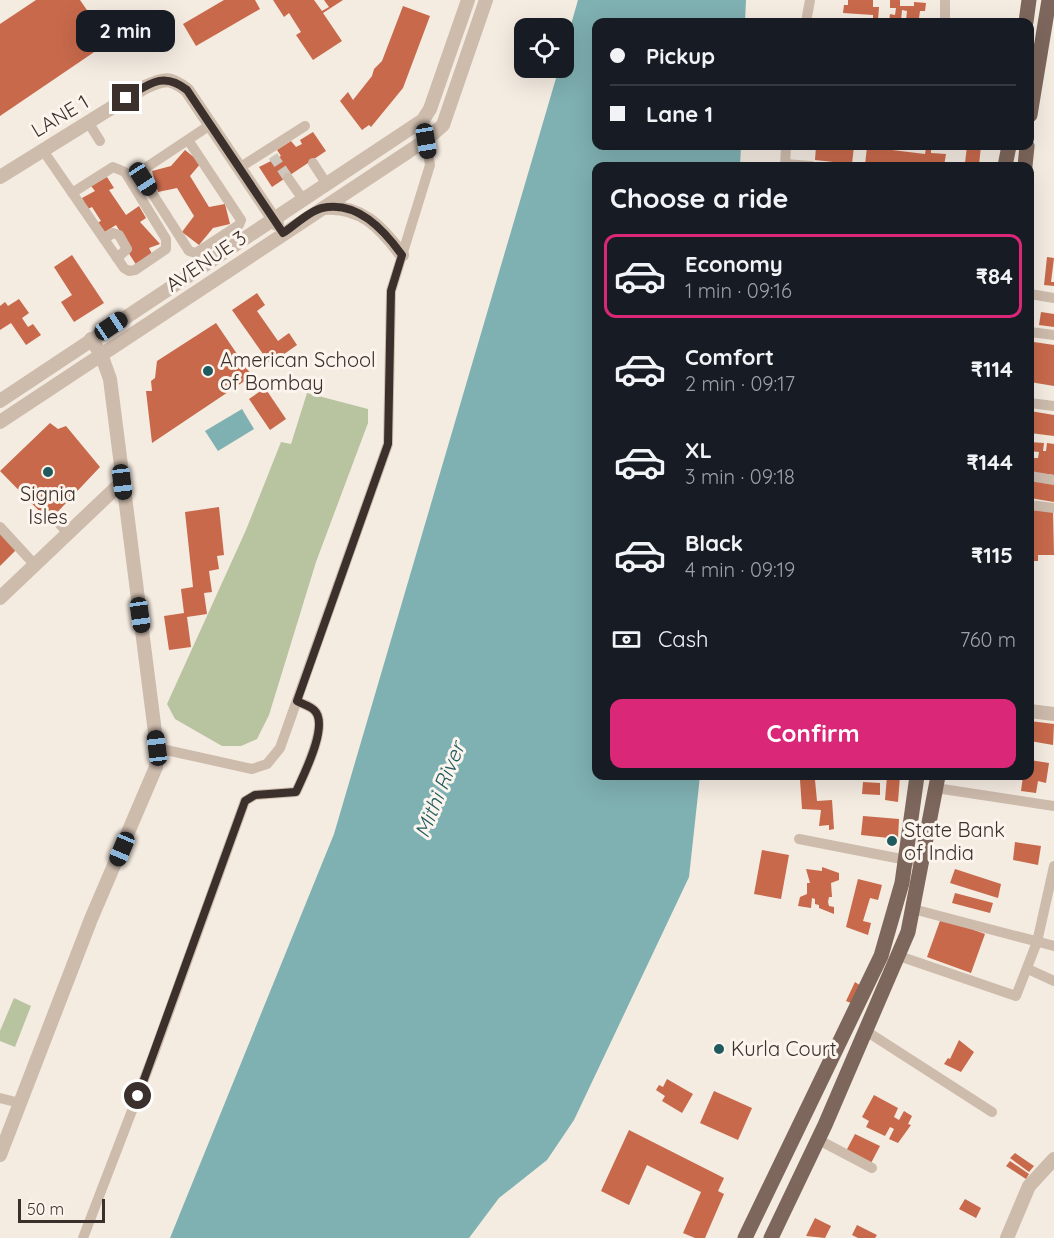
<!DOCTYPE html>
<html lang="en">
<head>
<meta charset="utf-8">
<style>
	:root { --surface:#171b24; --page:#20242c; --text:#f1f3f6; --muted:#9ea1a6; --line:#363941; --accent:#db2777 }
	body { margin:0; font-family:Quicksand,sans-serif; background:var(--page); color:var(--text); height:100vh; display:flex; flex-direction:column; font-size:22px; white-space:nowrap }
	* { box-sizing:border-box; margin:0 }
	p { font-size:20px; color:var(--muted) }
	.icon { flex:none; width:33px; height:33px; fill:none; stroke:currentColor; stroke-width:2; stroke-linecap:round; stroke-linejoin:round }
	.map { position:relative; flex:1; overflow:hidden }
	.details { position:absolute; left:592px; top:162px; width:442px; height:618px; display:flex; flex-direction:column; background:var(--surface); border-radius:12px; box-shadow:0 6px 24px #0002 }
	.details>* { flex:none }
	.hud { position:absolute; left:592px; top:18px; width:442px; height:132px; border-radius:12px; box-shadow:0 6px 24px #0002; display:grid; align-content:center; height:132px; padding:0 18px; background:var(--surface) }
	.fabs { position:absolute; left:514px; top:18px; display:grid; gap:12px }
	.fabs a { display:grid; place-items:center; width:60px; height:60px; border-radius:12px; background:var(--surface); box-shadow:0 6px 24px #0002; font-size:30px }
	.scale { position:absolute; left:18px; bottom:15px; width:87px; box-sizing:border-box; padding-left:6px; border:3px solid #3b302b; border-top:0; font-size:16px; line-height:21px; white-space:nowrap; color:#3b302b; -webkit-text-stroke:4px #fbf5ee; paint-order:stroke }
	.end { position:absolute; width:27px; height:27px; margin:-14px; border:8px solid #3b302b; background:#fff; box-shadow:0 0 0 3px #fff }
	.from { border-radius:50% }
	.bubble { position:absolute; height:42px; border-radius:12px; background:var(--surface); box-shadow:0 6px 24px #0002; font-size:20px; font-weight:700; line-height:42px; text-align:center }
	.car { position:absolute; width:18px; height:36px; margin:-18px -9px; border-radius:8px; box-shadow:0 0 4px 2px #0007; background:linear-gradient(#222 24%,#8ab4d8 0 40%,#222 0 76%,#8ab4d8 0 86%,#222 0) }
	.hud b { display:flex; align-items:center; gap:21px; height:57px; font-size:22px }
	.hud b+b { border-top:2px solid var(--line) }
	.hud i { width:15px; height:15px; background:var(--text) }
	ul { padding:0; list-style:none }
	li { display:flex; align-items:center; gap:18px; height:84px; margin:0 12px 9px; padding:0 6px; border:3px solid transparent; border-radius:12px }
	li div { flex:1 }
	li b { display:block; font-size:22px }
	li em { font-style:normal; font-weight:700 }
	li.selected { border-color:var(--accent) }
	li>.icon { width:54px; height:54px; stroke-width:1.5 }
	h2 { padding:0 18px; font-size:27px; line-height:72px }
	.pay { display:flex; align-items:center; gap:15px; height:66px; padding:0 18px; font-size:22px }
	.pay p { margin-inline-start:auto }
	.cta { display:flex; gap:12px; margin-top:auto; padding:12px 18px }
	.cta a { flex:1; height:69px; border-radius:12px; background:var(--accent); color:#fff; font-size:24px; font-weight:700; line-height:69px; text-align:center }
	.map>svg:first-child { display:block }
</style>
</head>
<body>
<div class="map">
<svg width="1054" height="1238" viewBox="0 0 1054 1238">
	<rect width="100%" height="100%" fill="#f4ebe1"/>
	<!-- green -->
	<g fill="#b8c4a0">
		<path d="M307,393l61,16v14l-52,139 -47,153 -12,24 -16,7h-19l-47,-27 -8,-15 79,-174 35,-88 10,2z"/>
		<path d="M14,998l17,8 -16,41 -15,-6v-10z"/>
	</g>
	<!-- water -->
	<g fill="#7fb0b2">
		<path d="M578,0h168l-1,22h-148v124h144l-1,20h-143v610h103l-11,101 -115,243 -27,40 -48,38 -30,40h-299l164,-404 225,-766h5v-19z"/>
		<path d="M242,409l12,20 -36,22 -13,-20z"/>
	</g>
	<!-- building -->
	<g fill="#c8694b">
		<path d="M36,0h44l29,42 -109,74v-92z"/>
		<path d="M224,0h31l5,9 -64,37 -13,-22z"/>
		<path d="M273,0h41l8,11 7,-4 -5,-7h19l-20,13 19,28 -29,19 -17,-25 5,-3 -12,-19 -5,4z"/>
		<path d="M848,0h25v7h6l-1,13 2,2h-7v-7l-30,-2 1,-8h4z"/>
		<path d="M890,0h10v6h14v-4l12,1 -1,8h-5l-1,7h5l-1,4 -17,-1 1,-10 -5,-1 -1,11 -12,1 1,-8 5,1 1,-7h-6z"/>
		<path d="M403,6l27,10 -27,72 -32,39 -2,-2 -7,5 -22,-29 8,-9 5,8 19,-24 2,-7 8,-8z"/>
		<path d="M313,132l13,19 -54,36 -13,-20 22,-11 -4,-6 14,-9 5,6 6,-3 -2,-4z"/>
		<path d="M816,146h38l-2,18 -37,-4z"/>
		<path d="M885,146h7v4l33,4 1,-6 5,1v4l15,1 -2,12 -79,-1 2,-18 18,2z"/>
		<path d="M967,146h14l-2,19 -14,-2z"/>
		<path d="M185,150l16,13 -11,13 19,31 16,-3 5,20 -17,4 -14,17 -17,-13 12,-16 -17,-28 -19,4 -6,-21 19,-5z"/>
		<path d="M107,177l7,11 -5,2 17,25 13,-9 7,12 -6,4 20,22 -11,4 4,8 -16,10 -9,-14 4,-2 -16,-25 -13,8 -6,-10 4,-2 -9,-14 -4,2 -6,-11 13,-7 -4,-5z"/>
		<path d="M72,255l32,48 -30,19 -13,-20 11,-7 -18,-28z"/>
		<path d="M1047,257l7,1 -3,24h3v4l-10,-1z"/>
		<path d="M257,293l8,12 -8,6 21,30 11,-8 8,12 -27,19 -38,-54z"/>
		<path d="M19,299l10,14 -7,5 6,9 5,-3 8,11 -15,10 -15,-22 -11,7v-24l5,-4 3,4z"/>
		<path d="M1041,312l13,2v13l-15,-2z"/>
		<path d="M216,323l36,53 -100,67 -6,-52h6l-1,-10 4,-3 2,-17z"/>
		<path d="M1034,342l20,3v41l-24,-4z"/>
		<path d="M265,388l21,31 -16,11 -21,-31z"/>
		<path d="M1030,411l24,4v21l-24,-3z"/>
		<path d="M50,423l8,6 8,-3 34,41 -51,54 -49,-50z"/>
		<path d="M1030,442l14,1 -1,8h3l1,-8 7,1v31l-24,-3v-14h8l1,-6 -9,-1z"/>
		<path d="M1030,480l24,3v19l-24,-4z"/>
		<path d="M219,507l5,48 -7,1 2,13 -10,2 3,21 -8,1 3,21 -20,3 4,30 -22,3 -5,-34 20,-3 -3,-24 12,-2 -8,-75z"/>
		<path d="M1030,510h23l1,45h-16v6h-8z"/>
		<path d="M0,533l16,17 -16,16z"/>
		<path d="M1030,721l24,3 -1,21 -23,-4z"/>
		<path d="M1030,760l19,3 -3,20 -8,-2 -2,12 -15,-2 2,-15h7z"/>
		<path d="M809,776h15v4h-9l2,21 15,-1 2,29 -5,1v-5l-10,1 2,-16 -19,-1 -2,-29 9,-1z"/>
		<path d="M887,776h13l-2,26 -13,-2z"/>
		<path d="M863,782l17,1v12l-18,-1z"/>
		<path d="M863,816l36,3 -1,20 -37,-4z"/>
		<path d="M1015,842l26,4 -3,19 -25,-5z"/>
		<path d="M762,850l27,5 -8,44 -27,-5z"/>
		<path d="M822,867l17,6v7l-8,3 1,14h-3l-1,5 1,4 5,1v7l-15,-6v-3l-4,-1v-5l-3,-1 -1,10 -13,-2 2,-9 7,-3v-11h3l-4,-14 16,2z"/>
		<path d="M955,869l46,15 -3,14 -48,-15z"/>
		<path d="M858,879l24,6 -4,15 -8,-2 -7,23 8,2 -3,12 -22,-8z"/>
		<path d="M955,893l38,10 -3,10 -38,-10z"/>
		<path d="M941,918l44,16 -14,39 -44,-16z"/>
		<path d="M855,982l9,6 -8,17 -10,-4z"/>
		<path d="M959,1040l15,12 -13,20 -17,-8 4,-6 2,1z"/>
		<path d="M667,1079l26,15 -11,19 -20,-12 3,-5 -9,-6 3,-5 4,2z"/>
		<path d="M714,1091l38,17 -14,32 -38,-17z"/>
		<path d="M874,1095l24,13 -4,9 5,3 5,-9 8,5 -4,8 3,1 -13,18 -9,-4 5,-10 -4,-2 -5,9 -19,-9 3,-6 -7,-4z"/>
		<path d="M629,1130l95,48 -6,13 6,3 -19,44h-10l-12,-5 18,-41 -54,-27 -18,40 -28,-14z"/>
		<path d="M855,1134l25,12 -10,19 -25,-12z"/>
		<path d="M1015,1153l19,13 -5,6 -19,-14z"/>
		<path d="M1010,1161l19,13 -3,5 -20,-13z"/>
		<path d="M965,1199l16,9 -5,10 -17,-9z"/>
		<path d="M815,1218l16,8 -6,12 -19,-2z"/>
		<path d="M857,1225l20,10 -2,3h-17l-6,-3z"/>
	</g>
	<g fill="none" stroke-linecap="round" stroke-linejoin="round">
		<!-- minor-tunnel -->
		<path stroke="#cfc6bd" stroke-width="10" stroke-dasharray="10 5" stroke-linecap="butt" d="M273,156l15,22"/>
		<!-- minor -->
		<g stroke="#cdbbac" stroke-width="10">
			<path d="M945,0v22"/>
			<path d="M806,22l4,-22"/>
			<path d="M88,122l12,19"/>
			<path d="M188,140l53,80 -2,5 -43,28 -7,-2 -46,-72 1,-10 66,-44"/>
			<path d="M42,149l82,119 5,3 6,-1 31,-21v-10l-41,-67 -12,-5 -41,26"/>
			<path d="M313,163l13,20"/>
			<path d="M785,164l26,2"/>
			<path d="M785,166l1,-20"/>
			<path d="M239,168l66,-42"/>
			<path d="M288,178l14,20"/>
			<path d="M104,239l9,-6 6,2 8,14 -10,9"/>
			<path d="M1030,294l24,4"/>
			<path d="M1030,332l24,3"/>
			<path d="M1030,403l24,3"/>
			<path d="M1030,476l24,4"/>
			<path d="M1030,505l24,3"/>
			<path d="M56,520l12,13"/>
			<path d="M0,527l35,38"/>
			<path d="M157,748l95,21 15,-5 13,-16 108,-304 3,-153 39,-126 -4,-25 -10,-15"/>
			<path d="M936,788l118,18"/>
			<path d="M799,839l123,24"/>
			<path d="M913,909l141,37"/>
			<path d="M899,956l117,40 21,-54 17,-76"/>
			<path d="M1028,969l26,12"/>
			<path d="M866,1031l126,81"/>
			<path d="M0,1098l20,5"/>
			<path d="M817,1139l55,29"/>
			<path d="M83,1238l70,-182 92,-255 10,-6 41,-3c7,-16 34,-68 18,-82 -4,-4 -12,-6 -17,-9"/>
		</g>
		<!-- tertiary -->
		<g stroke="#cdbbac" stroke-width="14">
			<path d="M0,177l145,-90c20,-9 25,-10 42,3l90,134"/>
			<path d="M324,208c37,-3 57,19 78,47"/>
			<path d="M0,401l423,-281 7,-11 38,-109"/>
			<path d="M0,422l426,-282 17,-15 43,-125"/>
			<path d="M0,598l122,-116"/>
			<path d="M1030,711l24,3"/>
			<path d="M0,1155l91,-236 65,-152 1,-19 -47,-369 -9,-25 -10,-15"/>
			<path d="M1007,1238l22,-52 25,-27"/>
		</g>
		<!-- primary -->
		<g stroke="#7d675c" stroke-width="15">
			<path d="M1026,22l3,-22"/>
			<path d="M1030,115l19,-115"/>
			<path d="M1005,166l4,-20"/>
			<path d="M1025,166l2,-20"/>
			<path d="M745,1238l136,-282 21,-73 15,-107"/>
			<path d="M771,1238l54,-113 83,-193 30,-156"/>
		</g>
	</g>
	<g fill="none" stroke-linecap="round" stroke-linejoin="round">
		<!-- route -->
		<path stroke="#3b302b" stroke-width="8" d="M126,98c23,-14 37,-27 61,-8l96,143c11,-7 26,-22 39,-25 35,-8 62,22 80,47l-11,36 -3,153 -91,257c5,3 13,5 17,9 16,14 -11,66 -18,82l-41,3 -10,6 -107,295"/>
	</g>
	<!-- markers -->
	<g fill="#1f5a5e" stroke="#fbf5ee" stroke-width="2">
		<circle cx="208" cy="371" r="6"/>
		<circle cx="48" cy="472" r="6"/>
		<circle cx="892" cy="841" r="6"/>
		<circle cx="719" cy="1049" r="6"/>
	</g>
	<g text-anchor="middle" stroke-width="6" stroke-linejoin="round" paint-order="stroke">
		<!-- street labels -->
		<g font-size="20" fill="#3b302b" stroke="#fbf5ee">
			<text transform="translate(60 116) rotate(-31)" y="7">LANE 1</text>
			<text transform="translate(206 261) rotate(-34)" y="7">AVENUE 3</text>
		</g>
		<!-- poi labels -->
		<g font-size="20" fill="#3b302b" stroke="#fbf5ee" text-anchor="start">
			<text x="220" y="367">American School<tspan x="220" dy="23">of Bombay</tspan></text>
			<text x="48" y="501" text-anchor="middle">Signia<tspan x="48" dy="23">Isles</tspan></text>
			<text x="904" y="837">State Bank<tspan x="904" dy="23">of India</tspan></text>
			<text x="731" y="1056">Kurla Court</text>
		</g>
		<!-- water labels -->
		<g font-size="21" font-style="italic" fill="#1f5a5e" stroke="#fbf5ee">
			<text transform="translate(440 790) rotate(-68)" y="7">Mithi River</text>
		</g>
	</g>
</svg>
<div class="fabs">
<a><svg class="icon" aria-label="locate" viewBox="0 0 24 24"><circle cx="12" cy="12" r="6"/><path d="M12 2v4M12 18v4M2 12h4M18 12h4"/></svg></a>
</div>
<div class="scale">50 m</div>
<i class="end from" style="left:138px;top:1096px"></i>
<i class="end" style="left:126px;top:98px"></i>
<div class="bubble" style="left:76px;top:10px;width:99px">2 min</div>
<i class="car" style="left:426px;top:141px;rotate:171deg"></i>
<i class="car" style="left:143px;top:179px;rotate:147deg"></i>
<i class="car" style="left:111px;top:326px;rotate:56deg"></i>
<i class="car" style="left:122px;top:482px;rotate:173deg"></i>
<i class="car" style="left:140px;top:615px;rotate:172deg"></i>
<i class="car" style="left:157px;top:748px;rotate:353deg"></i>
<i class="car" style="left:122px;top:849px;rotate:203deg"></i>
<div class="hud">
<b><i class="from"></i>Pickup</b>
<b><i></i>Lane 1</b>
</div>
<section class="details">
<h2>Choose a ride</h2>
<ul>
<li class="selected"><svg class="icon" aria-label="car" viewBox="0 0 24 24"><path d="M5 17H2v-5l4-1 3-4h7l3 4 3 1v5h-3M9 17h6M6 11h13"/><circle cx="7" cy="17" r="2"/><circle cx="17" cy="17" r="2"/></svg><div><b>Economy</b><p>1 min · 09:16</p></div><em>₹84</em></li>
<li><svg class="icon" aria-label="car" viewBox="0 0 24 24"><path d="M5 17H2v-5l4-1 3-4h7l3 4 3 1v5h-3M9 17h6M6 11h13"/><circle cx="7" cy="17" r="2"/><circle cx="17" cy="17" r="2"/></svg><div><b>Comfort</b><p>2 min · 09:17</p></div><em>₹114</em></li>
<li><svg class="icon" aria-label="car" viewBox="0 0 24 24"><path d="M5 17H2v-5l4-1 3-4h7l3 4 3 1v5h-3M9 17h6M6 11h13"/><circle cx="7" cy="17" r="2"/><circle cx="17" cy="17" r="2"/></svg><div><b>XL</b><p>3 min · 09:18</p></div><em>₹144</em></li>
<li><svg class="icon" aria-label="car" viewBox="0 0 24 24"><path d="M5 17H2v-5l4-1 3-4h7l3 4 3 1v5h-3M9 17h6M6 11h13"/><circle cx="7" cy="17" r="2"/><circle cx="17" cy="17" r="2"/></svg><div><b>Black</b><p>4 min · 09:19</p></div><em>₹115</em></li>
</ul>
<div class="pay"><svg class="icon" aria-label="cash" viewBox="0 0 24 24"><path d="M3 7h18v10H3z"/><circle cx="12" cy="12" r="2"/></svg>Cash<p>760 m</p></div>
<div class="cta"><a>Confirm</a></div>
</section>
</div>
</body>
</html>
